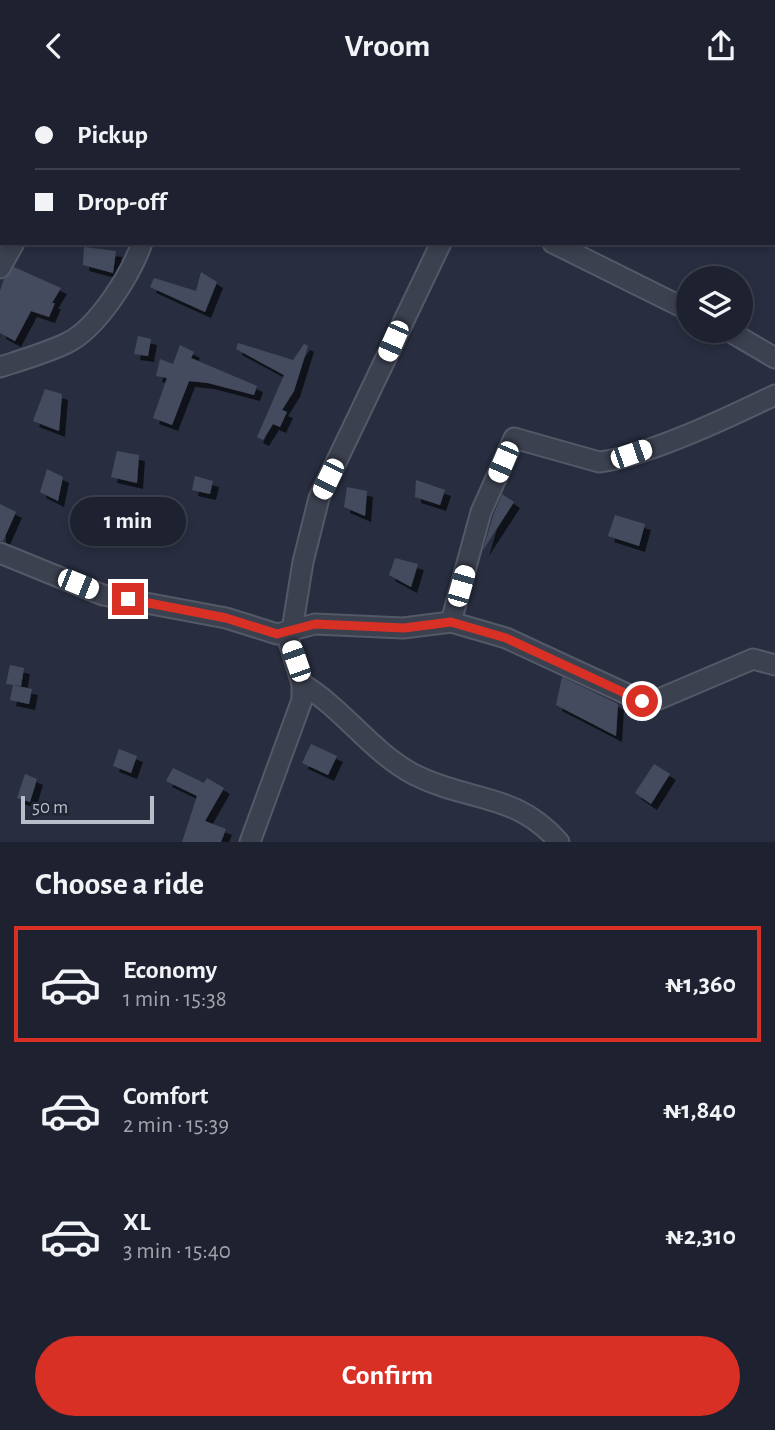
<!DOCTYPE html>
<html lang="en">
<head>
<meta charset="utf-8">
<style>
	:root { --surface:#1e2230; --page:#2b2f3c; --text:#f1f3f6; --muted:#a1a4ab; --line:#3c3f4c; --accent:#d93025 }
	body { margin:0; font-family:"Alegreya Sans",sans-serif; background:var(--page); color:var(--text); height:100vh; display:flex; flex-direction:column; font-size:26px; white-space:nowrap }
	* { box-sizing:border-box; margin:0 }
	p { font-size:23px; color:var(--muted) }
	.icon { flex:none; width:38px; height:38px; fill:none; stroke:currentColor; stroke-width:2; stroke-linecap:round; stroke-linejoin:round }
	.map { position:relative; height:751px; overflow:hidden }
	.sheet { display:flex; flex-direction:column; background:var(--surface); flex:1 }
	.sheet>* { flex:none }
	.banner { position:absolute; left:0px; top:0px; width:775px; height:154px; box-shadow:0 4px 10px #0003,0 0 0 2px var(--line); display:grid; align-content:center; height:154px; padding:0 35px; background:var(--surface) }
	.fabs { position:absolute; left:676px; top:175px; display:grid; gap:14px }
	.fabs a { display:grid; place-items:center; width:77px; height:77px; border-radius:50%; background:var(--surface); box-shadow:0 4px 10px #0003,0 0 0 2px var(--line); font-size:35px }
	.scale { position:absolute; left:21px; bottom:18px; width:133px; box-sizing:border-box; padding-left:7px; border:4px solid #b9bdca; border-top:0; font-size:19px; line-height:24px; white-space:nowrap; color:#b9bdca; -webkit-text-stroke:5px #212635; paint-order:stroke }
	.end { position:absolute; width:32px; height:32px; margin:-16px; border:9px solid #d93025; background:#fff; box-shadow:0 0 0 4px #fff }
	.from { border-radius:50% }
	.bubble { position:absolute; height:49px; border-radius:24px; background:var(--surface); box-shadow:0 4px 10px #0003,0 0 0 2px var(--line); font-size:23px; font-weight:700; line-height:49px; text-align:center }
	.car { position:absolute; width:21px; height:42px; margin:-21px -10px; border-radius:9px; box-shadow:0 0 5px 2px #0007; background:linear-gradient(#fff 24%,#345 0 40%,#fff 0 76%,#345 0 86%,#fff 0) }
	.banner b { display:flex; align-items:center; gap:24px; height:66px; font-size:26px }
	.banner b+b { border-top:2px solid var(--line) }
	.banner i { width:18px; height:18px; background:var(--text) }
	ul { padding:0; list-style:none }
	li { display:flex; align-items:center; gap:21px; height:116px; margin:0 14px 10px; padding:0 21px; border:4px solid transparent; border-radius:0px }
	li div { flex:1 }
	li b { display:block; font-size:26px }
	li em { font-style:normal; font-weight:700 }
	li.current { border-color:var(--accent) }
	li>.icon { width:63px; height:63px; stroke-width:1.5 }
	h2 { padding:0 35px; font-size:32px; line-height:84px }
	.button { display:flex; gap:14px; margin-top:auto; padding:14px 35px }
	.button a { flex:1; height:80px; border-radius:42px; background:var(--accent); color:#fff; font-size:28px; font-weight:700; line-height:80px; text-align:center }
	header { display:flex; justify-content:space-between; align-items:center; height:91px; padding:0 35px; background:var(--surface); font-size:32px; font-weight:700 }
	.map>svg:first-child { display:block }
</style>
</head>
<body>
<header><svg class="icon" aria-label="back" viewBox="0 0 24 24"><path d="M15 5l-7 7 7 7"/></svg>Vroom<svg class="icon" aria-label="share" viewBox="0 0 24 24"><path d="M12 15V3M7 8l5-5 5 5M5 13v7h14v-7"/></svg></header>
<div class="map">
<svg width="775" height="751" viewBox="0 0 775 751">
	<defs>
		<filter id="shadow"><feDropShadow dx="6" dy="6" stdDeviation="0" flood-color="#0009"/></filter>
	</defs>
	<rect width="100%" height="100%" fill="#282e40"/>
	<!-- building -->
	<g fill="#454c5f" filter="url(#shadow)">
		<path d="M84,156l32,4 -3,22 -30,-8z"/>
		<path d="M14,176l47,21 -9,15h3l-6,14 -18,-6 -16,30 -15,-8v-42l4,-12z"/>
		<path d="M201,181l16,10 -12,30 -55,-25 4,-9 42,13z"/>
		<path d="M138,245l13,3 -3,17 -14,-2z"/>
		<path d="M238,252l55,17 11,-16 4,2 -14,45 -12,19 5,2 -7,15 -7,-3 -10,16 -6,-3 27,-62 -48,-26z"/>
		<path d="M180,254l14,7 -3,6 66,28 -3,9 -46,-12 -19,-2 -17,44 -19,-7 14,-40 -11,-2 4,-17 13,5z"/>
		<path d="M45,298l17,5 -3,37 -26,-10z"/>
		<path d="M117,360l22,4 -2,28 -26,-6z"/>
		<path d="M47,378l16,8 -5,24 -18,-9z"/>
		<path d="M195,385l18,5 -3,13 -18,-4z"/>
		<path d="M416,389l29,10 -5,15 -25,-8z"/>
		<path d="M347,396l20,4 -2,25 -21,-9z"/>
		<path d="M502,403l12,8 -31,48 10,-34z"/>
		<path d="M100,407l22,12 -9,23 -27,-13z"/>
		<path d="M0,413l16,8 -13,29h-3z"/>
		<path d="M615,424l30,9 -6,22 -31,-10z"/>
		<path d="M395,467l23,6 -7,23 -22,-12z"/>
		<path d="M10,574l14,3 -3,18 -15,-2z"/>
		<path d="M562,586l56,27 -2,32 -60,-31z"/>
		<path d="M13,594l19,4 -3,15 -19,-4z"/>
		<path d="M311,653l26,12 -9,19 -26,-12z"/>
		<path d="M119,658l18,7 -6,17 -18,-7z"/>
		<path d="M654,673l16,10 -19,30 -16,-11z"/>
		<path d="M173,677l31,15 3,-5 17,10 -19,33 21,8 -5,13h-39l15,-46 -31,-15z"/>
		<path d="M25,683l12,5 -7,23 -13,-4z"/>
	</g>
	<g fill="none" stroke-linecap="round" stroke-linejoin="round">
		<defs>
			<g id="minor">
				<path d="M75,2l1,-2"/>
				<path d="M489,2l1,-2"/>
				<path d="M553,152l135,67"/>
				<path d="M0,177l14,-25"/>
				<path d="M729,240l46,27"/>
				<path d="M0,276c22,-7 46,-14 67,-24 31,-15 64,-69 75,-100"/>
				<path d="M0,462l103,42 123,23 51,16 38,-10 88,4 48,-6 55,16 136,63 17,-2 94,-40 22,6"/>
				<path d="M451,531l30,-110 33,-74 85,24c46,-5 133,-46 176,-67"/>
				<path d="M292,539l11,-68 16,-64 122,-255"/>
				<path d="M302,593c42,25 69,68 113,91 54,27 100,17 144,67"/>
				<path d="M250,751l52,-142v-16l-16,-52"/>
			</g>
		</defs>
		<!-- minor casing -->
		<use href="#minor" stroke="#545967" stroke-width="23"/>
		<!-- minor -->
		<use href="#minor" stroke="#3c4150" stroke-width="19"/>
	</g>
	<g fill="none" stroke-linecap="round" stroke-linejoin="round">
		<!-- route -->
		<path stroke="#d93025" stroke-width="9" d="M128,508l98,19 51,16 38,-10 89,4 47,-6 55,16 136,63"/>
	</g>
</svg>
<div class="fabs">
<a><svg class="icon" aria-label="layers" viewBox="0 0 24 24"><path d="M12 4l9 5-9 5-9-5zM3 14l9 5 9-5"/></svg></a>
</div>
<div class="scale">50 m</div>
<i class="end from" style="left:642px;top:610px"></i>
<i class="end" style="left:128px;top:508px"></i>
<div class="bubble" style="left:70px;top:406px;width:116px">1 min</div>
<i class="car" style="left:393px;top:250px;rotate:204deg"></i>
<i class="car" style="left:631px;top:363px;rotate:71deg"></i>
<i class="car" style="left:503px;top:371px;rotate:203deg"></i>
<i class="car" style="left:328px;top:388px;rotate:206deg"></i>
<i class="car" style="left:78px;top:493px;rotate:112deg"></i>
<i class="car" style="left:461px;top:495px;rotate:16deg"></i>
<i class="car" style="left:296px;top:570px;rotate:341deg"></i>
<div class="banner">
<b><i class="from"></i>Pickup</b>
<b><i></i>Drop-off</b>
</div>
</div>
<section class="sheet">
<h2>Choose a ride</h2>
<ul>
<li class="current"><svg class="icon" aria-label="car" viewBox="0 0 24 24"><path d="M5 17H2v-5l4-1 3-4h7l3 4 3 1v5h-3M9 17h6M6 11h13"/><circle cx="7" cy="17" r="2"/><circle cx="17" cy="17" r="2"/></svg><div><b>Economy</b><p>1 min · 15:38</p></div><em>₦1,360</em></li>
<li><svg class="icon" aria-label="car" viewBox="0 0 24 24"><path d="M5 17H2v-5l4-1 3-4h7l3 4 3 1v5h-3M9 17h6M6 11h13"/><circle cx="7" cy="17" r="2"/><circle cx="17" cy="17" r="2"/></svg><div><b>Comfort</b><p>2 min · 15:39</p></div><em>₦1,840</em></li>
<li><svg class="icon" aria-label="car" viewBox="0 0 24 24"><path d="M5 17H2v-5l4-1 3-4h7l3 4 3 1v5h-3M9 17h6M6 11h13"/><circle cx="7" cy="17" r="2"/><circle cx="17" cy="17" r="2"/></svg><div><b>XL</b><p>3 min · 15:40</p></div><em>₦2,310</em></li>
</ul>
<div class="button"><a>Confirm</a></div>
</section>
</body>
</html>
